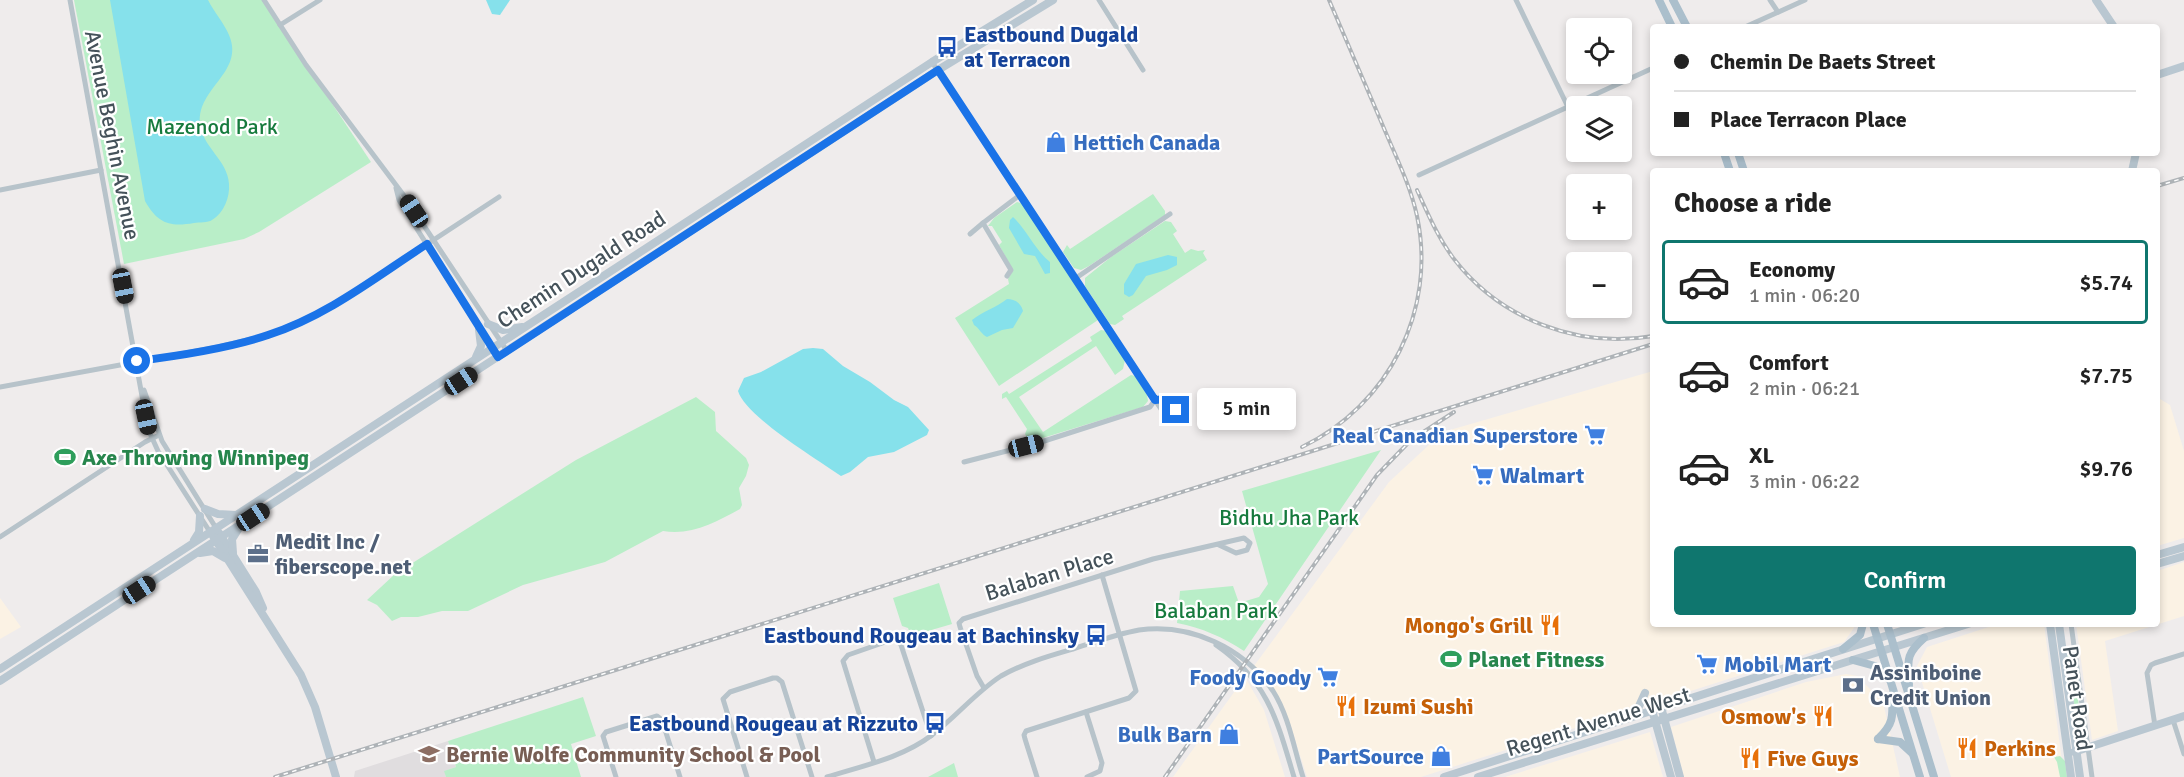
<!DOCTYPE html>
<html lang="en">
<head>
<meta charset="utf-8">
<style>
	:root { --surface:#fff; --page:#f6f6f6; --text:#222; --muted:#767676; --line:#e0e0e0; --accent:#0f766e }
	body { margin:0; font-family:Signika,sans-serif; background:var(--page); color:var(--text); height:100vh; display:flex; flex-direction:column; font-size:22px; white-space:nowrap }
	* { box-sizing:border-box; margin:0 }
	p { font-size:20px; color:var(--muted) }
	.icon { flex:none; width:33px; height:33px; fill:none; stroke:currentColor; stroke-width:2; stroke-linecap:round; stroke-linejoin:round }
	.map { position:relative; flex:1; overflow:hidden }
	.drawer { position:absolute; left:1650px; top:168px; width:510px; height:459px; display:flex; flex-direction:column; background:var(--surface); border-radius:6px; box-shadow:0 3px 9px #0003 }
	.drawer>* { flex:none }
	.top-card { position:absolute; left:1650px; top:24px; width:510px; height:132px; border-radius:6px; box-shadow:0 3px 9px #0003; display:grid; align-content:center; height:132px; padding:0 24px; background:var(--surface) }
	.controls { position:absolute; left:1566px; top:18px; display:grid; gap:12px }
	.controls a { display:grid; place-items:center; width:66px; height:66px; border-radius:6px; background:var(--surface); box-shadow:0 3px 9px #0003; font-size:30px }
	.end { position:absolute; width:27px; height:27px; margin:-14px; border:8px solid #1a73e8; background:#fff; box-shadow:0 0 0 3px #fff }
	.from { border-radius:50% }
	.bubble { position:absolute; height:42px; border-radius:6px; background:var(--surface); box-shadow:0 3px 9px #0003; font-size:20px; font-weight:600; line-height:42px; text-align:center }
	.car { position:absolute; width:18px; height:36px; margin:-18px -9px; border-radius:8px; box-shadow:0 0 4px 2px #0007; background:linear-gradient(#222 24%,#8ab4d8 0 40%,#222 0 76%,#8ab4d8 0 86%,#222 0) }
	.top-card b { display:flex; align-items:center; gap:21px; height:57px; font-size:22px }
	.top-card b+b { border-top:2px solid var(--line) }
	.top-card i { width:15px; height:15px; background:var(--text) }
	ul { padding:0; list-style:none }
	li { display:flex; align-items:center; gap:18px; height:84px; margin:0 12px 9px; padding:0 12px; border:3px solid transparent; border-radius:6px }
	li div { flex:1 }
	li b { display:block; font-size:22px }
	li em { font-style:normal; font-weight:600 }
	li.on { border-color:var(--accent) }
	li>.icon { width:54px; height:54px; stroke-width:1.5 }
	h2 { padding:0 24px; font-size:27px; line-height:72px }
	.button { display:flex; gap:12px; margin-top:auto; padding:12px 24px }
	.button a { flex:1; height:69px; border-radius:6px; background:var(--accent); color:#fff; font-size:24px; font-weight:600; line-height:69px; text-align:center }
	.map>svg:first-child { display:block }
</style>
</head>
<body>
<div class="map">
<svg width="2184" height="777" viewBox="0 0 2184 777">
	<rect width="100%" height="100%" fill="#efecec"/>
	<!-- commercial -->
	<g fill="#fbf2e4">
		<path d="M1653,371v253h200l1,4 -10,14 -423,135h-114l-16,-50 -13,-30 -24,-31 135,-184 54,-50z"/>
		<path d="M2160,399l10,6 14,46v87l-27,8v-146z"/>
		<path d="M2184,562v54l-79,25 13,90 -26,9 -16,-116h81v-53z"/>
		<path d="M0,598l21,29 -21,12z"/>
		<path d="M1998,624h46l20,153h-113l-34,-111 10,-19z"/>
		<path d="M1846,674l11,2 26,26 17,75h-216l-13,-50 135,-45z"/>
		<path d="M1245,677l19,33 21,67h-112z"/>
		<path d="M1650,732l13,45h-158z"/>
	</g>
	<!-- education -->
	<path fill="#e0dddf" d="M448,741l8,26 -11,4 1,6h-92l1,-6z"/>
	<!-- green -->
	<g fill="#b9eec8">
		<path d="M74,0h189l108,162 -112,70 -15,7 -120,25z"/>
		<path d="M1153,194l12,17v4l-76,51 -8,4 -7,-2 -11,-16 4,-7 3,4z"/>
		<path d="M1017,202l7,2 74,116 -99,66 -44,-68 54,-34 -1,-5 5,-9 -14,-25 3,-3 -10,-16h-4l6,-8z"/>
		<path d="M1165,221l6,1 6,9 -4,3 12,19 6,-4 7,2 7,-1 -2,3 4,7 -85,56 2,3 -9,6 -5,-1 -25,-38v-8l26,-21z"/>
		<path d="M1101,330l5,1 19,29 -2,9 -8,6 -19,-29 -77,51 24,35 88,-57 4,1 12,19 1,6 -5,6 -110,34 -4,-1 -4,-6 2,-5 -21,-32 -4,2v-5l5,-3 2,3 83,-53 -2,-4z"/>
		<path d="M696,397l19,15 1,19 30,27 3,7 -3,11 -7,12 3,17 -2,4c-24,13 -49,27 -77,22l-58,31 -82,23 -55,26h-26l-24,6h-17l-9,4 -15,-16 -10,-5 28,-26 181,-114z"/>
		<path d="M1381,450l-137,201c-21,-14 -42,-23 -67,-28l3,-32 53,-5 6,17 20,-6 9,-13 -26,-93z"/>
		<path d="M939,583l13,41 -41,12 -3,-8 -6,-2 -9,-28z"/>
		<path d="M2066,647l5,4 13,90 -4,3z"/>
		<path d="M583,697l13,39 -25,8 10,33h-135l-2,-6 12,-4 -8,-26z"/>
		<path d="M2060,756l5,5 2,16h-7l-3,-15 -3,-5z"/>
		<path d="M954,763l4,14h-30z"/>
	</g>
	<!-- water -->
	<g fill="#86e1eb">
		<path d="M110,0h98c6,12 16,23 21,35 16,37 -32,53 -29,88 1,23 28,37 29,61 1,13 -5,29 -17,36 -4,3 -13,2 -18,3 -24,4 -36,1 -49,-22z"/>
		<path d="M486,0h24l-10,15 -8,-1z"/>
		<path d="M1013,217c14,13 22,33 37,45v11l-5,1 -10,-18 -11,-2 -15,-26 1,-8z"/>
		<path d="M1168,255l9,2v8l-10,5 -21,6 -13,19 -4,2 -5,-3v-10l12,-20z"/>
		<path d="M1007,299c8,0 14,4 16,12l-10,17 -11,2 -15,7c-5,-2 -8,-9 -13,-12l-2,-5c11,-9 24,-12 35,-21z"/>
		<path d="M813,348l10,1 20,17 27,16 24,18 14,7 21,23 -2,5 -33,17 -26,5 -18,15 -9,4c-24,-17 -95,-59 -103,-85l6,-13 17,-6 42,-23z"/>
	</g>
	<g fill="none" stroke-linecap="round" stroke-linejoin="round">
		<!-- street -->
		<g stroke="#b7c3ca" stroke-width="5">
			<path d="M70,0l78,429 10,22 52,81"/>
			<path d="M264,0l42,65 99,132 102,154"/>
			<path d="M1099,0l44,70"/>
			<path d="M1516,0l52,107"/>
			<path d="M1770,0l8,12"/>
			<path d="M280,25l40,-25"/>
			<path d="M1745,27l60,-27"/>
			<path d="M932,62l235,356 6,-2 3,-6c-4,-10 -11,-11 -21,-10"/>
			<path d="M1419,175l234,-107"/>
			<path d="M396,188l3,12 6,10 93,147"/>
			<path d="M0,190l101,-20"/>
			<path d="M970,234l13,-11"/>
			<path d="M1007,276l4,-6 -28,-47 38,-29"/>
			<path d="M1076,278l94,-64"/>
			<path d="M0,387l218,-40 50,-12 49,-21 25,-14 157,-103"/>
			<path d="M144,390l18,51 54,87"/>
			<path d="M964,462l74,-19 112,-36 5,-7"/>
			<path d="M0,537l145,-95 14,-7"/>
			<path d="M2071,624l21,153"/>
			<path d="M1216,645c52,36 61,75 78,132"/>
			<path d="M984,688l-7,-12 -17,-49 -1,-4 4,-4 190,-60 91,-21 6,5 -3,7 -11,3 -17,-8"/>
			<path d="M1086,712l16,51 -2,8 -13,6"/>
			<path d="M2173,720l11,34"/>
			<path d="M2155,726l-8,-53 4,-8 4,-2 29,-9"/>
			<path d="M874,762l-31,-101 5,-6 43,-15h5l5,5 30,91"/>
			<path d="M616,777l-13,-41 3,-4 51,-16 5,4 18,57"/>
			<path d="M747,777l-24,-78 7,-7 43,-14h4l5,4 30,95"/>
			<path d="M827,777c35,-11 75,-19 105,-42 24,-18 44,-43 69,-59 23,-13 48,-20 72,-27 22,-7 44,-15 66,-19 52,-7 105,18 134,61 16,25 21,58 30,86"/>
			<path d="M1037,777l-12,-38 -1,-4 2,-4 103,-33 7,-7 -34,-116"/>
		</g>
		<!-- secondary -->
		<g stroke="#b9c7d1" stroke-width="8">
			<path d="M2096,0l18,27"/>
			<path d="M2157,75l27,-9"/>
			<path d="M2132,171l4,-18"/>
			<path d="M488,324l15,6 19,-3"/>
			<path d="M476,357l5,-11 -2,-16"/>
			<path d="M205,509l13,5 18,1"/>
			<path d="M219,533l37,59 7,16"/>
			<path d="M213,536l88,139 14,32 21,70"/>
			<path d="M194,540l5,-8 1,-16"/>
			<path d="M200,553l13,-2 12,7"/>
			<path d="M233,553l-1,-14 7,-11"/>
			<path d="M2157,555l27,-8"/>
			<path d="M2157,564l27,-8"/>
			<path d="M2050,624l21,153"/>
			<path d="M2059,624l21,153"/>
			<path d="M0,669l932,-607 101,-62"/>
			<path d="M0,681l938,-611 115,-70"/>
			<path d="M1661,707l19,70"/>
			<path d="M1652,710l19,67"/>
			<path d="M1635,715l10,-22"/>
			<path d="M2074,752l110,-36"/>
			<path d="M1444,777l479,-153"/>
			<path d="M1478,777l490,-153"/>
		</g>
		<!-- primary -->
		<g stroke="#abbfcc" stroke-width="8">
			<path d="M1659,0l13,27"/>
			<path d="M1673,0l14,27"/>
			<path d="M1724,153l6,18"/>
			<path d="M1738,153l6,18"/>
			<path d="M1873,624l47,153"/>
			<path d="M1887,624l47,153"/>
			<path d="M1843,649l17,-14 3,-11"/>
			<path d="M1853,660l22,6 14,13"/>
			<path d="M1909,685c-1,-25 -4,-30 15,-47"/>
			<path d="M1878,739c16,-15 15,-23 14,-44"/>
			<path d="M1878,739l22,3 12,11"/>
		</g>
		<defs>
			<g id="rail">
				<path d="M2157,186l27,-8"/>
				<path d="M1417,190c11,24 21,48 37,69 46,60 124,90 199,77"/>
				<path d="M1302,447c87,-42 135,-137 115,-231 -7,-32 -22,-61 -34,-90 -18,-42 -36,-84 -54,-126"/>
				<path d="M275,777l1378,-433"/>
				<path d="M1165,777l212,-302 34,-35 43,-28"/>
			</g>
		</defs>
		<!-- rail casing -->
		<use href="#rail" stroke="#aeb3b7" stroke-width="4"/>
		<!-- rail -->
		<use href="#rail" stroke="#fff" stroke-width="1.5" stroke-dasharray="4.5" stroke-linecap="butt"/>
	</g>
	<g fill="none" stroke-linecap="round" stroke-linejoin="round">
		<!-- route -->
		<path stroke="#1a73e8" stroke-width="8" d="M137,361c40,-5 93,-13 131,-26 59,-19 108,-58 159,-91l71,113 440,-287 217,330c10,-2 17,1 21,10"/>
	</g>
	<!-- icons -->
	<defs>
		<symbol id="bus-bare" viewBox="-9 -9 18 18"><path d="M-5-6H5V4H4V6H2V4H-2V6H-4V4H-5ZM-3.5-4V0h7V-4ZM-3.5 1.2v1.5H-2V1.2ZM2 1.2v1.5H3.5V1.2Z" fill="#1a4fb4" stroke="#fff" stroke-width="2.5" paint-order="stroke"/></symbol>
		<symbol id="shop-bare" viewBox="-9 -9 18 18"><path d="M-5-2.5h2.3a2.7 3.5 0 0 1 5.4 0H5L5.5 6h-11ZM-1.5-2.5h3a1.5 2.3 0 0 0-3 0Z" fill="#3f7fe0" stroke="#fff" stroke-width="2.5" paint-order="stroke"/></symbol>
		<symbol id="supermarket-bare" viewBox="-9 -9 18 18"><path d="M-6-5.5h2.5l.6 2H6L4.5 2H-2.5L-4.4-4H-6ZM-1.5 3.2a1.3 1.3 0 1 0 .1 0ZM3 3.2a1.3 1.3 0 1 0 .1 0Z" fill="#3f7fe0" stroke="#fff" stroke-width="2.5" paint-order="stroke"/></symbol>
		<symbol id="stadium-bare" viewBox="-9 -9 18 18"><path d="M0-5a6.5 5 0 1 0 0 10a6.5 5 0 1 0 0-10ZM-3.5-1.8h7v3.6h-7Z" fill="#2e9e5b" stroke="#fff" stroke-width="2.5" paint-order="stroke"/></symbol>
		<symbol id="office-bare" viewBox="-9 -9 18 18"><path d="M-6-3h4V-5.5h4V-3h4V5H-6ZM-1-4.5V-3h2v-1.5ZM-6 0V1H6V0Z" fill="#5c6f8a" stroke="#fff" stroke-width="2.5" paint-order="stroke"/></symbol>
		<symbol id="restaurant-bare" viewBox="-9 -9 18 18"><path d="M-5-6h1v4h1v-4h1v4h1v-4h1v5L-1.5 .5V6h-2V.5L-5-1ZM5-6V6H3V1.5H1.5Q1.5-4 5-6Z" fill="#e8710a" stroke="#fff" stroke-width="2.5" paint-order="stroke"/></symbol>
		<symbol id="bank-bare" viewBox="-9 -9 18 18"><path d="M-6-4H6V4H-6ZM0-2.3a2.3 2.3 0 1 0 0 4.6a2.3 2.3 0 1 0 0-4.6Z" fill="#5c6f8a" stroke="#fff" stroke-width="2.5" paint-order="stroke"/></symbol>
		<symbol id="school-bare" viewBox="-9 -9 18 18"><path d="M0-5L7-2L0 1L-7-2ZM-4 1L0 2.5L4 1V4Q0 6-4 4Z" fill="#8d6e63" stroke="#fff" stroke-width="2.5" paint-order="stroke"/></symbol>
	</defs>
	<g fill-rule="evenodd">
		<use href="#bus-bare" x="932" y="32" width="30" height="30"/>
		<use href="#shop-bare" x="1041" y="127" width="30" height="30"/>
		<use href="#supermarket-bare" x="1580" y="420" width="30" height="30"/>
		<use href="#stadium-bare" x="50" y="442" width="30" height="30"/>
		<use href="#supermarket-bare" x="1468" y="460" width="30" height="30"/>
		<use href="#office-bare" x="243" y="539" width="30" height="30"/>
		<use href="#restaurant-bare" x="1535" y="610" width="30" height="30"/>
		<use href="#bus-bare" x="1081" y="620" width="30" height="30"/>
		<use href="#stadium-bare" x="1436" y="644" width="30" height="30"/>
		<use href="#supermarket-bare" x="1692" y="649" width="30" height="30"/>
		<use href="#supermarket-bare" x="1313" y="662" width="30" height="30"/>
		<use href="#bank-bare" x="1838" y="670" width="30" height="30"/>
		<use href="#restaurant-bare" x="1331" y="691" width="30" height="30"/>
		<use href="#restaurant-bare" x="1808" y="701" width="30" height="30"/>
		<use href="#bus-bare" x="920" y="708" width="30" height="30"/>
		<use href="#shop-bare" x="1214" y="719" width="30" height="30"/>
		<use href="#restaurant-bare" x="1952" y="733" width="30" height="30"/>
		<use href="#school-bare" x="414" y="739" width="30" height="30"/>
		<use href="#shop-bare" x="1426" y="741" width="30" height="30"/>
		<use href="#restaurant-bare" x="1735" y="743" width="30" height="30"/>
	</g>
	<g text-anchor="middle" stroke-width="4.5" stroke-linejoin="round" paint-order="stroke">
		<!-- transit labels -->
		<g font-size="22" font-weight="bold" fill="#164399" stroke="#fff" text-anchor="end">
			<text x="964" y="42" text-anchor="start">Eastbound Dugald<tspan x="964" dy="25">at Terracon</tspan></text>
			<text x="1079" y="643">Eastbound Rougeau at Bachinsky</text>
			<text x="918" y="731">Eastbound Rougeau at Rizzuto</text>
		</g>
		<!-- park labels -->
		<g font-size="22" fill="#167a3d" stroke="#fff">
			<text x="212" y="134">Mazenod Park</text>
			<text x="1289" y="525">Bidhu Jha Park</text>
			<text x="1216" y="618">Balaban Park</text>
		</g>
		<!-- street labels -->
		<g font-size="22" fill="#45525a" stroke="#fff">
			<text transform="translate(113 135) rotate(79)" y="8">Avenue Beghin Avenue</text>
			<text transform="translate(581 269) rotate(-33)" y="8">Chemin Dugald Road</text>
			<text transform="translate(1049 574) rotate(-17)" y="8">Balaban Place</text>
			<text transform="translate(2078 698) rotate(82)" y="8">Panet Road</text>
			<text transform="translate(1598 721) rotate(-17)" y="8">Regent Avenue West</text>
		</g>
		<!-- shop labels -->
		<g font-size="22" font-weight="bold" fill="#366cbe" stroke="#fff" text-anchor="end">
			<text x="1073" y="150" text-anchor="start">Hettich Canada</text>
			<text x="1578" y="443">Real Canadian Superstore</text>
			<text x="1500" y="483" text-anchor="start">Walmart</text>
			<text x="1724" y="672" text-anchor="start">Mobil Mart</text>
			<text x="1311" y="685">Foody Goody</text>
			<text x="1212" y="742">Bulk Barn</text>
			<text x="1424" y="764">PartSource</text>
		</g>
		<!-- leisure labels -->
		<g font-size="22" font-weight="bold" fill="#27864d" stroke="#fff" text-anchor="start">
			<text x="82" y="465">Axe Throwing Winnipeg</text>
			<text x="1468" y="667">Planet Fitness</text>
		</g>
		<!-- service labels -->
		<g font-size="22" font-weight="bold" fill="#4e5e75" stroke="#fff" text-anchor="start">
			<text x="275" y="549">Medit Inc /<tspan x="275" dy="25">fiberscope.net</tspan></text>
			<text x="1870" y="680">Assiniboine<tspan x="1870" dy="25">Credit Union</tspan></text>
		</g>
		<!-- food labels -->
		<g font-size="22" font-weight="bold" fill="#c56008" stroke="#fff" text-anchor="start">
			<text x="1533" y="633" text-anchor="end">Mongo's Grill</text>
			<text x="1363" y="714">Izumi Sushi</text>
			<text x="1806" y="724" text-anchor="end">Osmow's</text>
			<text x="1984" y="756">Perkins</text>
			<text x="1767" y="766">Five Guys</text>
		</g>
		<!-- education labels -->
		<g font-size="22" font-weight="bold" fill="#785e54" stroke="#fff" text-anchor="start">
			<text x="446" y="762">Bernie Wolfe Community School &amp; Pool</text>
		</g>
	</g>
</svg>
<div class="controls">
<a><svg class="icon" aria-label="locate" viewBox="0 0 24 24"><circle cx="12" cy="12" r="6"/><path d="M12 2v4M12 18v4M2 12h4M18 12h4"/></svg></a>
<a><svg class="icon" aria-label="layers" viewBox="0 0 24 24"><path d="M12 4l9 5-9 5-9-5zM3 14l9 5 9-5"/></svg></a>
<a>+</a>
<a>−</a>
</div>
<i class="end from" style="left:137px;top:361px"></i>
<i class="end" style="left:1176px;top:410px"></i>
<div class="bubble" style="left:1197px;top:388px;width:99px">5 min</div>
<i class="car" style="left:414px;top:211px;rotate:326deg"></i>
<i class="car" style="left:123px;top:286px;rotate:169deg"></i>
<i class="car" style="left:461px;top:381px;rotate:57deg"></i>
<i class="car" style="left:146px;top:417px;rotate:168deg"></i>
<i class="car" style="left:1026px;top:446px;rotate:76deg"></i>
<i class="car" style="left:253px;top:517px;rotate:57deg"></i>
<i class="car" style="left:139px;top:590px;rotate:57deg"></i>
<div class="top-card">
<b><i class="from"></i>Chemin De Baets Street</b>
<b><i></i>Place Terracon Place</b>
</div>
<section class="drawer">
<h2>Choose a ride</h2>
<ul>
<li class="on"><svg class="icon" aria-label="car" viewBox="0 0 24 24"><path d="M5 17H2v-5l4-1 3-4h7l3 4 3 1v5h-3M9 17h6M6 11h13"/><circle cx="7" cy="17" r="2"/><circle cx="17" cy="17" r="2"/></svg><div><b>Economy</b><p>1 min · 06:20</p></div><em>$5.74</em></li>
<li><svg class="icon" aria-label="car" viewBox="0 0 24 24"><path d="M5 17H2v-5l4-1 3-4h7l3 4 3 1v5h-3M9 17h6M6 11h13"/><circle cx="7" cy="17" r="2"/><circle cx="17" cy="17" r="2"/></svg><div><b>Comfort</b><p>2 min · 06:21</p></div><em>$7.75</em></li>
<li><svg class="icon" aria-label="car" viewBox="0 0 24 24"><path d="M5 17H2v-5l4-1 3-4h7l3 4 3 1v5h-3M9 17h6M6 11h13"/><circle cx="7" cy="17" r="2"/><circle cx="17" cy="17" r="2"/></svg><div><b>XL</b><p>3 min · 06:22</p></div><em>$9.76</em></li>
</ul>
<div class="button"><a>Confirm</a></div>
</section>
</div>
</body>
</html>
